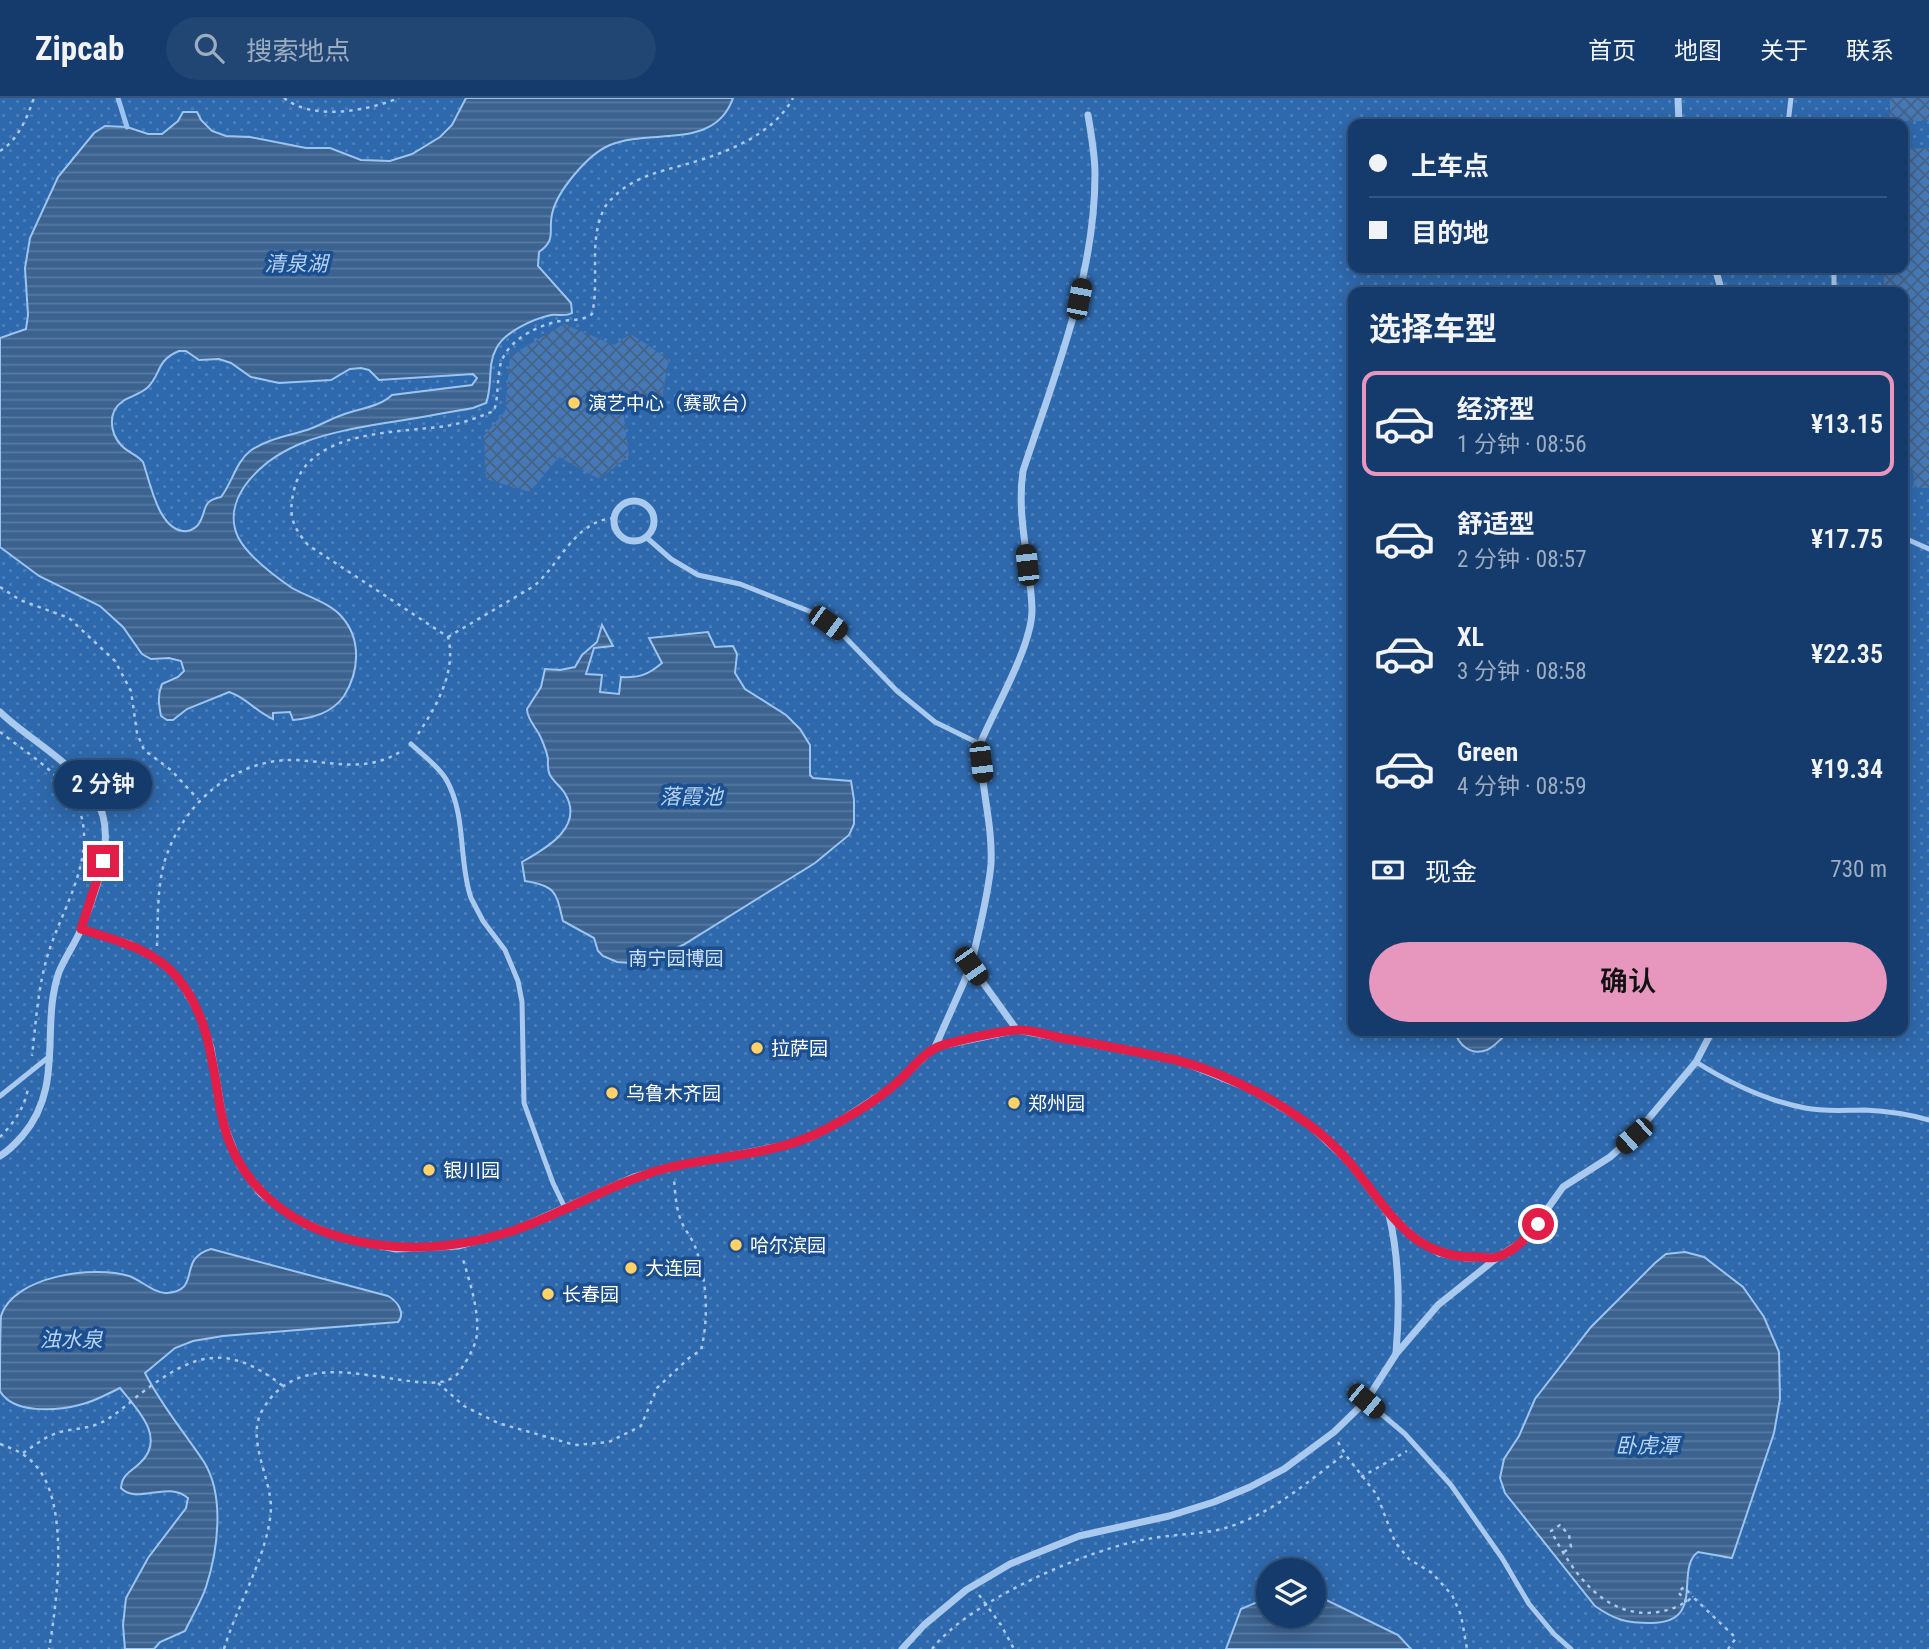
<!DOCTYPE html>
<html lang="zh">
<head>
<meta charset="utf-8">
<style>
	:root { --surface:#143b6b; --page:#214673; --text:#f1f3f6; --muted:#9dadc1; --line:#33557e; --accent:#e797bd }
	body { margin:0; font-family:"Roboto Condensed","Noto Sans SC",sans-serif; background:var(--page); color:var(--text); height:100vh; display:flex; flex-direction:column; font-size:26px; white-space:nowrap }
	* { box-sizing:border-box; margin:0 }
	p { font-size:23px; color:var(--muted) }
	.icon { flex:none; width:38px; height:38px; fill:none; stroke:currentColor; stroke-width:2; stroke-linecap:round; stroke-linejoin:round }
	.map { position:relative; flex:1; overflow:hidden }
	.side { position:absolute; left:1348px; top:189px; width:560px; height:749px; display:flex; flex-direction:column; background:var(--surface); border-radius:14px; box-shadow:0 4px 18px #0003,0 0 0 2px var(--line) }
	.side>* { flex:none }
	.guide { position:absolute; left:1348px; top:21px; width:560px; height:154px; border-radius:14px; box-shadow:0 4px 18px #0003,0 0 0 2px var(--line); display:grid; align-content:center; height:154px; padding:0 21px; background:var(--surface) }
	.buttons { position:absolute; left:1256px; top:1460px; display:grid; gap:14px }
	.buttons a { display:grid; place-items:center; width:70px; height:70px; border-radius:50%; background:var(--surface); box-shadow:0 4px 18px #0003,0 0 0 2px var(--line); font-size:35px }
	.end { position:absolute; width:32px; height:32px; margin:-16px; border:9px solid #e11d48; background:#fff; box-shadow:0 0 0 4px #fff }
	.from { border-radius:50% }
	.bubble { position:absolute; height:49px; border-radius:24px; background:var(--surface); box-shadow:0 4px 18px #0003,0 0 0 2px var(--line); font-size:23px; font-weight:600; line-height:49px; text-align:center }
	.car { position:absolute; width:21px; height:42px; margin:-21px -10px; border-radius:9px; box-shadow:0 0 5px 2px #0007; background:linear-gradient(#222 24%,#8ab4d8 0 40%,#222 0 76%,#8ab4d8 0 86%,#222 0) }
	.guide b { display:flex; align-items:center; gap:24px; height:66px; font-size:26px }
	.guide b+b { border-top:2px solid var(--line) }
	.guide i { width:18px; height:18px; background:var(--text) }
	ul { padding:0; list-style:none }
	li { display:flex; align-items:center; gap:21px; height:105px; margin:0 14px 10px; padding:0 7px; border:4px solid transparent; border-radius:14px }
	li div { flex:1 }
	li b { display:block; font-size:26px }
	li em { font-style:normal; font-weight:600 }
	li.current { border-color:var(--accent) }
	li>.icon { width:63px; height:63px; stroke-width:1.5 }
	h2 { padding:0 21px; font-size:32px; line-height:84px }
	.pay { display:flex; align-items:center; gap:18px; height:77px; padding:0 21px; font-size:26px }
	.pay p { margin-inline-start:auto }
	.cta { display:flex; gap:14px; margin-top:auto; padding:14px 21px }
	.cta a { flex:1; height:80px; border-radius:42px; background:var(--accent); color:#111; font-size:28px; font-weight:600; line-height:80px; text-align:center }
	header { display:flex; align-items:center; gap:42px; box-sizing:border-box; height:98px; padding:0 35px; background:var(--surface); border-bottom:2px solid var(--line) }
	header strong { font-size:33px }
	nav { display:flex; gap:38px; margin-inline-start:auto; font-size:24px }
	.search { width:490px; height:63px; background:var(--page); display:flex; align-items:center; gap:18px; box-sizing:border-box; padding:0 24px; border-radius:38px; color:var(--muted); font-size:26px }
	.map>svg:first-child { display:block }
</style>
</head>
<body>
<header>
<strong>Zipcab</strong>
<div class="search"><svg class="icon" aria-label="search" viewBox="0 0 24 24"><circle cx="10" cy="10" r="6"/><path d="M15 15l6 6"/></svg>搜索地点</div>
<nav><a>首页</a><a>地图</a><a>关于</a><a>联系</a></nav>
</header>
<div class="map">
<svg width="1929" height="1551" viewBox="0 0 1929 1551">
	<defs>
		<pattern id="grass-dots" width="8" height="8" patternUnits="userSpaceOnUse" patternTransform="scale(1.75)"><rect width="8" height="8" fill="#2e69ad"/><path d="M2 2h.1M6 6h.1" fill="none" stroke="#4d80b9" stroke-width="1.8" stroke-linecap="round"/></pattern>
		<pattern id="water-rules" width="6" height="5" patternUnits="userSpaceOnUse" patternTransform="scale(1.75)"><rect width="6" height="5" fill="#3c6290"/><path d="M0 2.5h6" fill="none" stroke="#597aa1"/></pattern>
		<pattern id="building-cross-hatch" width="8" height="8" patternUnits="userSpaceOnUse" patternTransform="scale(1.75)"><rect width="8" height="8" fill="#4478b7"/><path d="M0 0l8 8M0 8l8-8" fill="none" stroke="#486282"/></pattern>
	</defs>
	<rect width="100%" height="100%" fill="#1b4f8f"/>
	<!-- grass -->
	<path fill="url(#grass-dots)" fill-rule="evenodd" d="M0,0h1929v1551h-1929zM1353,26h549v144h-549zM1353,194h549v739h-549zM1269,1472h45v45h-45z"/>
	<!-- water -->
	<g fill="url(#water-rules)" stroke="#9cc4f0" stroke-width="2" fill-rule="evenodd">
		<path d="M466,0h267c-18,53 -83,30 -123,47 -22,9 -53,46 -58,69 -4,17 5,25 -13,38l-1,14 33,37 1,10c-7,4 -14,1 -21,2 -18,4 -47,17 -55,34 -9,16 -3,37 -10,54l-13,5c-29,5 -59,11 -88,15 -52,9 -109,18 -141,64 -10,15 -14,33 -6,50 9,18 38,40 54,51 16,9 38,15 50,29 20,23 17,55 2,79 -12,17 -31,22 -51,24l-3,-8 -17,1v6c-17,-7 -27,-22 -44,-27l-42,17 -14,11h-6l-6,-4c-2,-12 -4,-20 1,-32l16,-7 6,-6 -3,-10 -12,-3 -18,1 -9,-5 -19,-27 -23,-21 -61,-30 -39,-29v-209l26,-9 2,-14 -3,-47 5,-30 28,-61 36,-44 11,-7 22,1 21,7h14l16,-13 5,-9h14l4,8 11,11 14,5 24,1 56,11h24l31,12 29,1 22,-7 28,-17 12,-12zM179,253h7l13,9 20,-1 12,4 20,14 28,6 52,-3 19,-11 11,-1 8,2 10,10 94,-6 4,4 -5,7 -80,10c-14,13 -33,13 -50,20 -12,4 -23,11 -35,15 -19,6 -40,9 -57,21 -14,11 -18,32 -29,46 -21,4 -13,14 -23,28 -4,4 -9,7 -15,6 -25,-3 -33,-49 -40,-69 -6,-8 -15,-9 -22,-17 -11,-12 -14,-33 2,-44 8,-5 17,-7 24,-13 15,-14 8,-27 32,-37z"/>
		<path d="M602,527l11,21 -19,2 -8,26 16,1 -2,17 19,2 2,-17c18,1 27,-2 41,-14l-13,-25 59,-6 7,15 18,-1 4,8 -2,19 10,16 41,26 14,14 10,16v30l3,3 38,3 3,19v24l-5,11 -34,28 -132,82 -29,13 -21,5 -16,-1 -14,-6 -5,-5 -4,-13 -31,-17c-7,-28 -6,-35 -38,-40l-3,-19c25,-14 64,-36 42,-70 -4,-6 -10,-10 -14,-17 -3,-6 -2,-9 -2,-16 -1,-7 -4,-14 -7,-21 -4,-10 -14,-18 -14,-29l14,-22 4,-18 15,1 15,-3 7,-12 15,-13z"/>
		<path d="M1455,933h54c-6,6 -15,16 -22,19 -16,6 -29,-5 -32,-19z"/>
		<path d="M211,1151l177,47c9,5 18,17 10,26l-175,14 -30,5 -18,7 -30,25c16,32 39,59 59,89 21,34 14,88 2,125 -5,15 -14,29 -21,44l-25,11 -6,7h-29l-2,-24 3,-27 22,-40 38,-50 2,-10c-20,-18 -52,7 -67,-10 1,-14 10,-16 19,-25 27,-25 -3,-54 -20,-75 -13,6 -26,14 -41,17 -23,6 -66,9 -79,-14 0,-19 0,-58 1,-75 12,-40 93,-51 128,-40 12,4 26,18 38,17 36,-3 9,-34 44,-44z"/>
		<path d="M1685,1154l19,5 39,30 21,30 15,35 1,47 -6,34 -42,125 -34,-6c-24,17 9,71 -47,71 -25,0 -36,-3 -56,-17l-90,-113 -5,-15 4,-19 15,-23 16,-37 56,-72 64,-64 11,-9z"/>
		<path d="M1314,1496l84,41 13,14h-185l15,-40 28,-12v18h45z"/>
	</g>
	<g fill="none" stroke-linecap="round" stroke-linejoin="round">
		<!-- stream -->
		<path stroke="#9cc4f0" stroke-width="5" d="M118,0l9,29"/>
	</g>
	<!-- building -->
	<g fill="url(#building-cross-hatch)">
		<rect x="1890" y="0" width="39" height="23"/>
		<path d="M1929,50v340h-15v-14l-12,-20v-162h-18v-24h18v-119z"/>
		<path d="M564,226l50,21 17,-11 38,25 -7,38 -39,12 6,47 -30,23 -40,-22 -29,35 -44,-13 -2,-43 21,-25 5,-55z"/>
	</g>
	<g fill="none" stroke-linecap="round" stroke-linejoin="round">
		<!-- path -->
		<g stroke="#a9c9ee" stroke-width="2.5" stroke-dasharray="3.5 5" stroke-linecap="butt">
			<path d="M284,0c29,23 83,13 115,0"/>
			<path d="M0,53c18,-11 27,-33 34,-53"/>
			<path d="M0,489l20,13 49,18 46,43 16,30 6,42 7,17 27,20 27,29"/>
			<path d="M448,539l86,-51c27,-23 40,-64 79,-68"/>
			<path d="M0,634c24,19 65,44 77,72 22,49 -13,101 -28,147 -11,34 -13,70 -17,105"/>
			<path d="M418,636c18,-27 39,-63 30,-97l-140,-92c-16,-19 -20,-30 -14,-55 14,-61 104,-57 153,-64 16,-3 32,-9 47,-15 4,-13 3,-24 5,-38 2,-28 30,-44 56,-51 12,-3 27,0 37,-8 8,-34 -4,-73 12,-105 3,-7 9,-11 14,-16 19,-17 44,-22 69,-29 39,-11 86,-29 106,-66"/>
			<path d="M157,848c1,-28 0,-59 8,-86 18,-57 70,-102 131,-100 36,2 73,13 105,-9"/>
			<path d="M0,1039c13,-13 26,-31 28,-50"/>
			<path d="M438,1285l26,23 34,17 77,22 34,-3 32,-16 16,-38 32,-30 12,-8c8,-32 6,-69 -5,-101 -3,-9 -9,-16 -13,-24 -7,-14 -8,-32 -9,-47"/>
			<path d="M1338,1344l7,12 32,41 18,47 14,17 23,14 20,22 9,20 6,34"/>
			<path d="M0,1346c14,5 26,10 36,22 34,38 21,136 13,183"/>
			<path d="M23,1355c12,-8 23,-17 37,-21 15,-4 32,-3 46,-12 12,-7 23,-17 34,-26 54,-41 86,-52 143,-8"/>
			<path d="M1361,1379l46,-26"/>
			<path d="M1564,1454l7,-5 -2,-12 -9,-10 -9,6c22,42 54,89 107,81 13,-2 25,-7 35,-15l43,41 -8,11"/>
			<path d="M979,1497l22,30 13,24"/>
			<path d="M1687,1504l-9,-10 6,-5 9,10"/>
			<path d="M224,1551c13,-44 45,-96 47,-141 0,-31 -26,-70 -8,-99 34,-58 104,-31 156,-27 12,1 26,2 36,-6 4,-2 7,-9 10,-13 5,-8 11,-19 12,-29 2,-26 -8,-54 -15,-78"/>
			<path d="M932,1551c38,-49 160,-102 221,-111 31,-5 60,-3 89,-16 38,-15 70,-44 103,-68"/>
		</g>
		<!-- service -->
		<g stroke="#a9c9ee" stroke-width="5">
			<path d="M1788,26l3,-26"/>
			<path d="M1834,194v-24"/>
			<path d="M646,439l25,22 27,16 42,9 74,29 27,20 56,58 38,31 45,22"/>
			<path d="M1902,439l27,12"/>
			<path d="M411,646c12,11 26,21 35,35 21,37 12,81 25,119l12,23 22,29 13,31 4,21 2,101 29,80 12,25"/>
			<path d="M1696,964c32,20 71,39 109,46 20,4 40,2 60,2 22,1 43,4 64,10"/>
			<path d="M0,998l50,-40"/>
			<path d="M1366,1303l39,33 46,51 51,73 27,46 25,30 17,15"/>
		</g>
		<!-- minor -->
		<g stroke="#a9c9ee" stroke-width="7">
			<path d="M1678,0l1,26"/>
			<path d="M1715,170l7,24"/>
			<circle cx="634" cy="423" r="20"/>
			<path d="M0,614c32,31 92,60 103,104 9,34 -9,81 -22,113 -6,15 -16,28 -22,43 -19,54 6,114 -36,163 -7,8 -13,15 -23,21"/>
			<path d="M81,831l49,15 27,15 17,15 10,14 16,27 11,33 13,76 16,42 21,28 36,26 42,17 57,12 63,-3 58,-17 117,-52 38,-10 114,-22 23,-7 20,-10 62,-40 44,-41 82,-17 -46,-64c7,-33 17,-68 20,-102 2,-40 -11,-80 -11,-120 15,-36 52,-98 52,-134 -1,-46 -16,-92 -9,-139 32,-97 72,-194 72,-297 0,-20 -4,-40 -7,-59"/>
			<path d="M1017,932l161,30 72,29 56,33 42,39 41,54 25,22 25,16 27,5 30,-1"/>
			<path d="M935,949l36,-81"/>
			<path d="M1389,1117c11,46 11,91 7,138"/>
			<path d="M902,1551l22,-24 42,-35 44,-26 69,-28 90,-20 45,-14 36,-15 34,-18 50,-37 32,-31 30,-47 42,-49 60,-48 28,-18 37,-52 47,-30 24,-21 62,-74 16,-31"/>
		</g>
	</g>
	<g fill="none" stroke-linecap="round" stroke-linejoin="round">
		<!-- route -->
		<path stroke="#e11d48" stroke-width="9" d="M103,763l-22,68c33,11 71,19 95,47 35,41 36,91 46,141 13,62 59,103 118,120 60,17 117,12 175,-7 50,-18 96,-46 148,-61 53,-14 114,-13 163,-40 23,-12 48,-27 67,-43 15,-12 30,-34 47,-40 15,-5 64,-16 79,-16 14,0 29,5 43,8 36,6 70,13 105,20 44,9 101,37 137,63 16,11 33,27 46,42 38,45 60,97 130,94 5,0 12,2 17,0 17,-5 31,-20 41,-33"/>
	</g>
	<!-- markers -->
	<g fill="#ffd166" stroke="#1b4f8f" stroke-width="2.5">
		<circle cx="574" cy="305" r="7"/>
		<circle cx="757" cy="950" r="7"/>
		<circle cx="612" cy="995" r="7"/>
		<circle cx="1014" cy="1005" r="7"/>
		<circle cx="429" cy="1072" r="7"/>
		<circle cx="736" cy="1147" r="7"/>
		<circle cx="631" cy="1170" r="7"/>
		<circle cx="548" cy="1196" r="7"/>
	</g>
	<g text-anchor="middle" stroke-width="7" stroke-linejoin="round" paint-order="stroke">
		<!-- poi labels -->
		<g font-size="19" fill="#fff" stroke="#1b4f8f" text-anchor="start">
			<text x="588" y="312">演艺中心（赛歌台）</text>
			<text x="771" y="957">拉萨园</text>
			<text x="626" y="1002">乌鲁木齐园</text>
			<text x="1028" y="1012">郑州园</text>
			<text x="443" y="1079">银川园</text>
			<text x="750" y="1154">哈尔滨园</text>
			<text x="645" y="1177">大连园</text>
			<text x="562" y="1203">长春园</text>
		</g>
		<!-- park labels -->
		<g font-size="19" fill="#cfe3fa" stroke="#1b4f8f">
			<text x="676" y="867">南宁园博园</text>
		</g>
		<!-- water labels -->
		<g font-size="21" font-style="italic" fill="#b5d3f5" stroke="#1b4f8f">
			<text x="296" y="173">清泉湖</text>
			<text x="691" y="706">落霞池</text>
			<text x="71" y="1249">浊水泉</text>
			<text x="1647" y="1355">卧虎潭</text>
		</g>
	</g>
</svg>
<div class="buttons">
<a><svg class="icon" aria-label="layers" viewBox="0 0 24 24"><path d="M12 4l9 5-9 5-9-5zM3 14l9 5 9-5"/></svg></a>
</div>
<i class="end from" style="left:1538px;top:1126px"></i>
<i class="end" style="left:103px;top:763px"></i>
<div class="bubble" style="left:54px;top:662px;width:98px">2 分钟</div>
<i class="car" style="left:1079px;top:201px;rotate:11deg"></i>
<i class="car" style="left:1027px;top:467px;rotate:354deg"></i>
<i class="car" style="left:828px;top:525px;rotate:126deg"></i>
<i class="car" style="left:981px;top:664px;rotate:173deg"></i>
<i class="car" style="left:971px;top:868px;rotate:145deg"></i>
<i class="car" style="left:1634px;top:1038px;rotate:228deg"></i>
<i class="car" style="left:1366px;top:1303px;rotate:130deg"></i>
<div class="guide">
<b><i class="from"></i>上车点</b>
<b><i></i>目的地</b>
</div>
<section class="side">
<h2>选择车型</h2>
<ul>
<li class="current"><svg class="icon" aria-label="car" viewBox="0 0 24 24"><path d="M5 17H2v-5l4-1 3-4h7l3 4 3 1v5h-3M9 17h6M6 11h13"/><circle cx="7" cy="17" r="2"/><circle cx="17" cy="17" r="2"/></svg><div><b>经济型</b><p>1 分钟 · 08:56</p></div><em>¥13.15</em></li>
<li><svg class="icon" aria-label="car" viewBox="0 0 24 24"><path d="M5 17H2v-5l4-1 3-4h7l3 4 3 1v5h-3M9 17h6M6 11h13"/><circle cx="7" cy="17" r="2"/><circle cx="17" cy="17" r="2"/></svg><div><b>舒适型</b><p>2 分钟 · 08:57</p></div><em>¥17.75</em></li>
<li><svg class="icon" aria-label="car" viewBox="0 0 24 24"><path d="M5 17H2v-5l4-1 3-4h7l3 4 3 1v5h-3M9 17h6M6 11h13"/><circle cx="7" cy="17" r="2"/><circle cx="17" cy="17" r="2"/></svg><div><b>XL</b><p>3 分钟 · 08:58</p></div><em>¥22.35</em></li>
<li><svg class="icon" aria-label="car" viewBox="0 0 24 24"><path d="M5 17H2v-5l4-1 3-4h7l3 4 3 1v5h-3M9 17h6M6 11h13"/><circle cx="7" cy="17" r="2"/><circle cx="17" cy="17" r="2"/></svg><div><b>Green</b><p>4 分钟 · 08:59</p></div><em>¥19.34</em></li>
</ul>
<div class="pay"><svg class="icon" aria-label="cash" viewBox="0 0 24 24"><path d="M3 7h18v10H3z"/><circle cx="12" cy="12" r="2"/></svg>现金<p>730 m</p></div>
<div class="cta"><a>确认</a></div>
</section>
</div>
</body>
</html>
